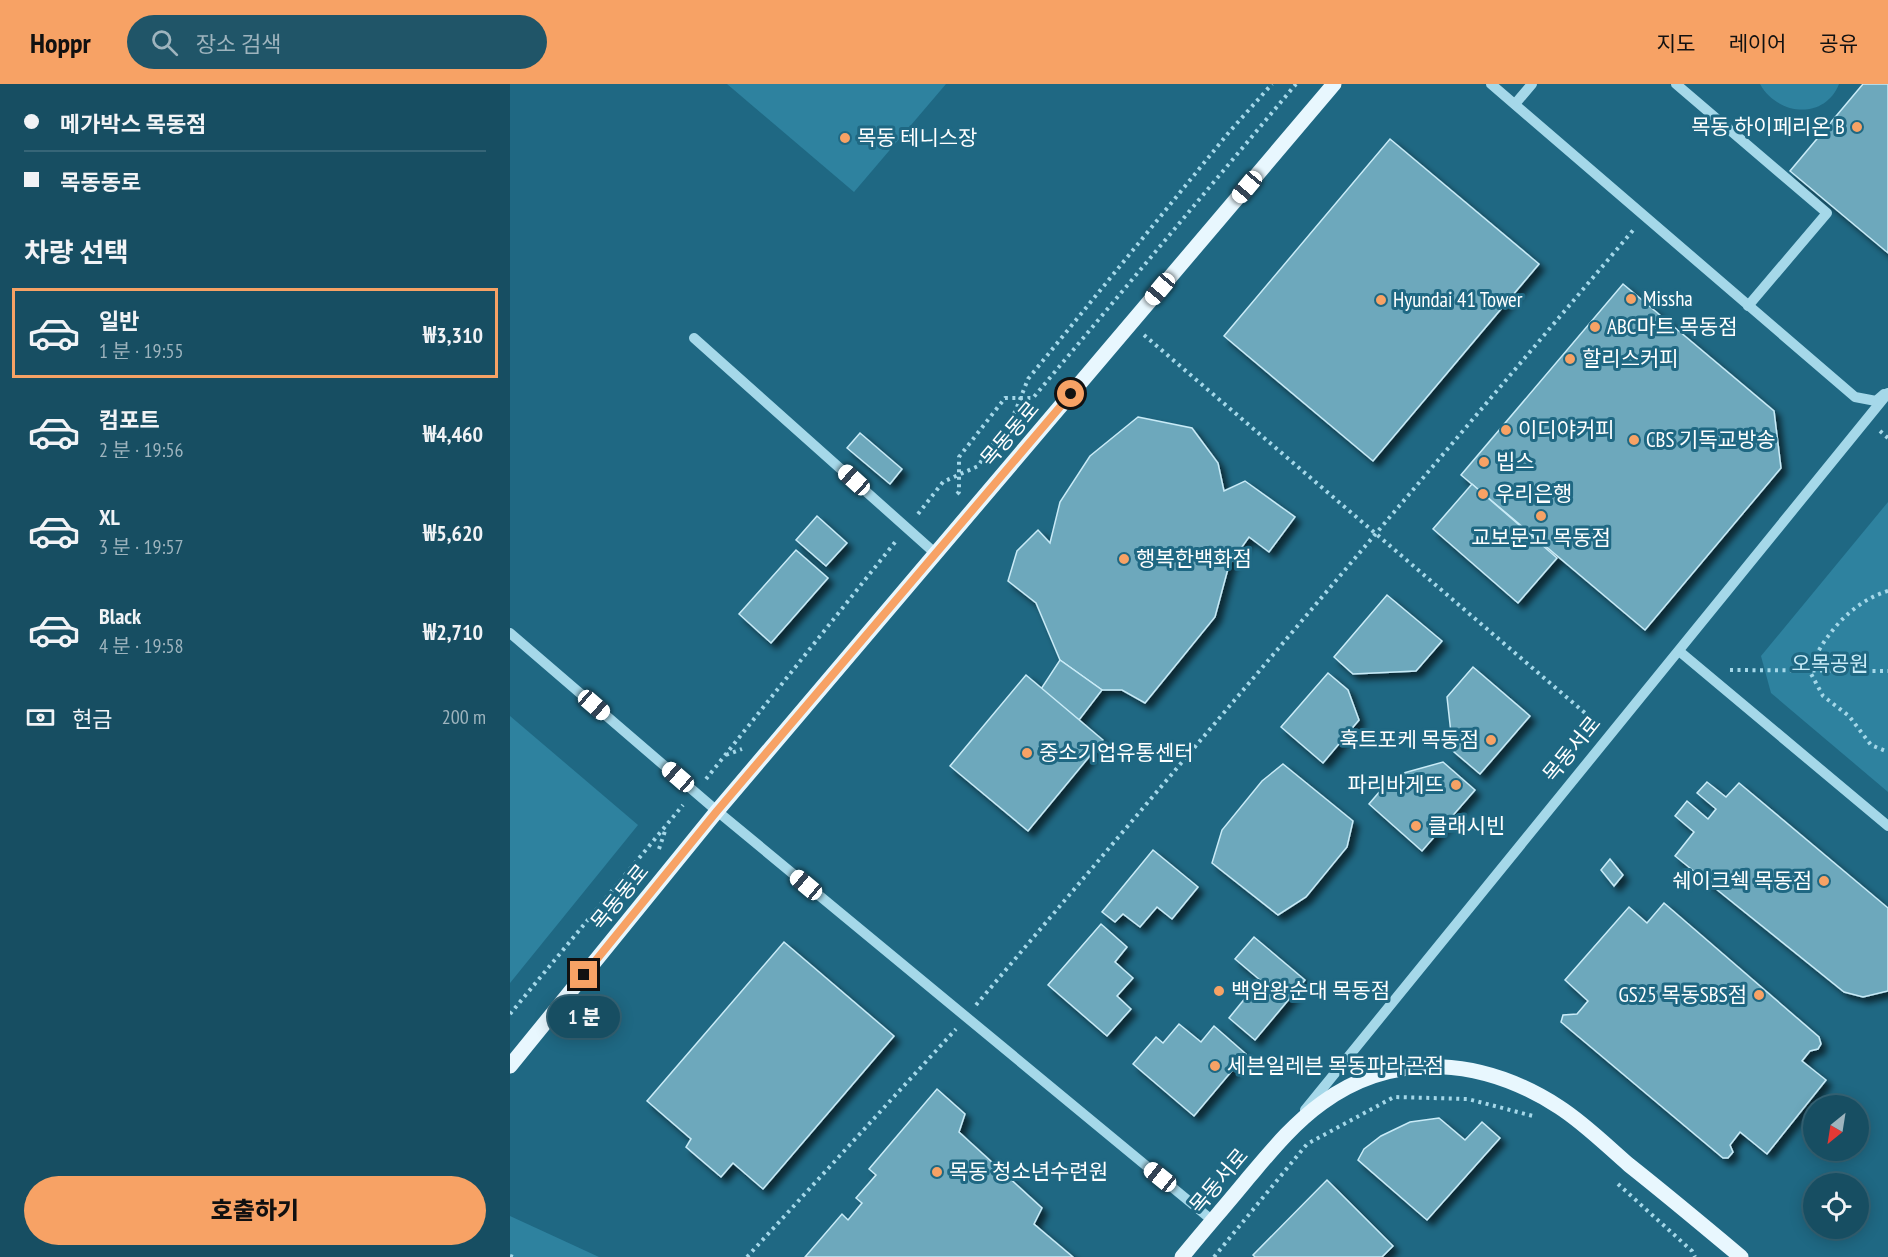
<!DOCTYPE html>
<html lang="ko">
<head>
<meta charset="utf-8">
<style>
	:root { --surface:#174e62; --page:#205568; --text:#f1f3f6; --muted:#9eb4be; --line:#366577; --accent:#f7a265 }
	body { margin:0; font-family:"PT Sans Narrow","Noto Sans KR",sans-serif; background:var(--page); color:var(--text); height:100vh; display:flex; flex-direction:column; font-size:22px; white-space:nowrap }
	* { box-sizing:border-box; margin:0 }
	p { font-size:20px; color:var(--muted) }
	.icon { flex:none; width:33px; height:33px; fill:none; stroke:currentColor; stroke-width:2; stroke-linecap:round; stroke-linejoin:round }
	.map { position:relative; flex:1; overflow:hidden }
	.panel { display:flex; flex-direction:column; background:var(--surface); width:510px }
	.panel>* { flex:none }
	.banner { display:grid; align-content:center; height:132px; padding:0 24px; background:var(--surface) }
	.needle { width:39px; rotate:210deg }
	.tools { position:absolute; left:1293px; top:1011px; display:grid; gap:12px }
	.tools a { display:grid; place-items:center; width:66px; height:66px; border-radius:50%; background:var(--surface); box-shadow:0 3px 15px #0003,0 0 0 2px var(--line); font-size:30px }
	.end { position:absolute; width:27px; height:27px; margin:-14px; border:8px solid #f7a265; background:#111; box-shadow:0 0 0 3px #111 }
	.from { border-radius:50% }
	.bubble { position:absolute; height:42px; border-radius:21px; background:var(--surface); box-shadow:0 3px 15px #0003,0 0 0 2px var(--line); font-size:20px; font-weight:800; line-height:42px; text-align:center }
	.car { position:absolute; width:18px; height:36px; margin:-18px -9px; border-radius:8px; box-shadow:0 0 4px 2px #0007; background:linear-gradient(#fff 24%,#345 0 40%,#fff 0 76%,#345 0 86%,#fff 0) }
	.banner b { display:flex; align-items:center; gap:21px; height:57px; font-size:22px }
	.banner b+b { border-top:2px solid var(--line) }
	.banner i { width:15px; height:15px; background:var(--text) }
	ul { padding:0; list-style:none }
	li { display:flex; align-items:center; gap:18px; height:90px; margin:0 12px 9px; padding:0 12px; border:3px solid transparent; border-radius:0px }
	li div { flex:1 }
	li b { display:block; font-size:22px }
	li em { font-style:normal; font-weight:800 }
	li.selected { border-color:var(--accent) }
	li>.icon { width:54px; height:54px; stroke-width:1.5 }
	h2 { padding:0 24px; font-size:27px; line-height:72px }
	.pay { display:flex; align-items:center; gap:15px; height:66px; padding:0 24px; font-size:22px }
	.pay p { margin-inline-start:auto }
	.primary-button { display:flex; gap:12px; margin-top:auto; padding:12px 24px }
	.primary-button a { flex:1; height:69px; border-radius:36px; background:var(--accent); color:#111; font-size:24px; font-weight:800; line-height:69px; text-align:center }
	header { display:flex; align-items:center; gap:36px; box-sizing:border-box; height:84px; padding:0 30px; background:var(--accent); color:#111 }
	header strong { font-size:28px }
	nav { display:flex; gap:33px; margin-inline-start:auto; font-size:21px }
	.search { width:420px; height:54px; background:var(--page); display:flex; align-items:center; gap:15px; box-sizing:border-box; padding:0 21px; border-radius:33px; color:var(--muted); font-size:22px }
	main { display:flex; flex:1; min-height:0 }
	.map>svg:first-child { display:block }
</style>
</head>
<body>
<header>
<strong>Hoppr</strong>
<div class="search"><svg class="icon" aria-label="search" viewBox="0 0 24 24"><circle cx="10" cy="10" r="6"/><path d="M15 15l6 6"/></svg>장소 검색</div>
<nav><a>지도</a><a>레이어</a><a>공유</a></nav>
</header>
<main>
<section class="panel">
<div class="banner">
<b><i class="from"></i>메가박스 목동점</b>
<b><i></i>목동동로</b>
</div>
<h2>차량 선택</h2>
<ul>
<li class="selected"><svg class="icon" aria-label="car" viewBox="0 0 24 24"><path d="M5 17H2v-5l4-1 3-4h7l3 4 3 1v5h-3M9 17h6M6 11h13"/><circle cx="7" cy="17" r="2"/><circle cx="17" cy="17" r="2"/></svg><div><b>일반</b><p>1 분 · 19:55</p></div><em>₩3,310</em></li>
<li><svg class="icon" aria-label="car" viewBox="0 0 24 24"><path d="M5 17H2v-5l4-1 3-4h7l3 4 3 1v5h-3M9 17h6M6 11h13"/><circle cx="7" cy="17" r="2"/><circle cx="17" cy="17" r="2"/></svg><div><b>컴포트</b><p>2 분 · 19:56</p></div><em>₩4,460</em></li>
<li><svg class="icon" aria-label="car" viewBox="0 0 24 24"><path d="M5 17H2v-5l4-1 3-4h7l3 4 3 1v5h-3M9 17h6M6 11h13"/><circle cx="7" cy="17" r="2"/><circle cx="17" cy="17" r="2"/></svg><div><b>XL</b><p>3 분 · 19:57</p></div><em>₩5,620</em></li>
<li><svg class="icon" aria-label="car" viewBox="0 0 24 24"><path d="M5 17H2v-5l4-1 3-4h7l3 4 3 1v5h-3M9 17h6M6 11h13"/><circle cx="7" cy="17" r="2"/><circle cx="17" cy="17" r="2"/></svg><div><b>Black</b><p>4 분 · 19:58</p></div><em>₩2,710</em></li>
</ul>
<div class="pay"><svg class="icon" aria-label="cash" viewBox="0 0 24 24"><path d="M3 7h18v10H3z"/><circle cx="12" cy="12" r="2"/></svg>현금<p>200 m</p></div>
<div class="primary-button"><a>호출하기</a></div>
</section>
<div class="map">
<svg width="1378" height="1173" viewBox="0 0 1378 1173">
	<defs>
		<filter id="shadow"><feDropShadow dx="5.5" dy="5.5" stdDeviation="3" flood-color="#0009"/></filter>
	</defs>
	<rect width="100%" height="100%" fill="#1f6883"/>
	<!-- green -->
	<g fill="#2e829f">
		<path d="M217,0h219l-92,108z"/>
		<path d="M1250,0h79c-15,37 -62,31 -79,0z"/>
		<path d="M1378,418v290l-117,-99 -10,-37z"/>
		<path d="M0,632l128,109 -128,158z"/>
		<path d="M0,1132l89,41h-89z"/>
	</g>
	<!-- building -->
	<g fill="#6da8bc" stroke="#c9ebf7" stroke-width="1.5" filter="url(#shadow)">
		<path d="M1353,0h25v169l-98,-82z"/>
		<path d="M880,55l149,125 -166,197 -149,-125z"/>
		<path d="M1113,200l151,127 7,57 -136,162 -184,-155z"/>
		<path d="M628,333l54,11 26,35 6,28 21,-10 50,36 -26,35 -20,-15 -20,28 -14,52 -70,86 -23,-13h-20l-42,-30 -24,-57 -28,-22 9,-30 21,-21 12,13 10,-41 30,-46z"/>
		<path d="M350,349l42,36 -12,15 -43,-36z"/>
		<path d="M962,400l85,74 -39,45 -85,-74z"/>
		<path d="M307,432l30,27 -21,23 -30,-26z"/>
		<path d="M286,466l32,28 -57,65 -32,-29z"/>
		<path d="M877,511l55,46 -26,30 -63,3 -19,-17z"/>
		<path d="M550,576l42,30 -23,30 -38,-31z"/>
		<path d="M963,583l57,49 -50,58 -27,-23 -6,-54z"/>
		<path d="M818,589l20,17 11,30 -36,43 -42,-36z"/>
		<path d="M516,591l77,65 -75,91 -78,-65z"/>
		<path d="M933,678l32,28 -53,61 -53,-47 24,-28z"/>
		<path d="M773,680l70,57 -6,26 -41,50 -28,18 -66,-52 10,-33 40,-49z"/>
		<path d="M1197,698l19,15 13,-14 149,125v83l-25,6 -19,-5 -169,-136 19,-24 -19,-16 12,-15 21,18 8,-10 -19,-16z"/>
		<path d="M643,766l45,37 -26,32 -15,-12 -17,20 -17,-13 -8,8 -13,-10z"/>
		<path d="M1100,775l13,16 -9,11 -13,-16z"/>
		<path d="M1154,819l155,134 2,7 -3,5 -8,2 -8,10 24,19 -59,74 -27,-22 -10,13 3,7 -5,6h-5l-162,-136 2,-7 14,-1 11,-13 -23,-21 64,-73 18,16z"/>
		<path d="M591,840l26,23 -12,15 18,16 -16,18 14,13 -24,27 -59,-51z"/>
		<path d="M744,853l51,43 -50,60 -26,-22 31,-38 -25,-21z"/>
		<path d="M274,858l110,94 -131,153 -30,-26 -12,14 -35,-30 5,-8 -44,-38z"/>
		<path d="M669,940l22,18 13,-16 32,28 -52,62 -61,-52 23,-27 7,6z"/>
		<path d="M427,1005l28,25 -6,18 83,76 -8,16 39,33h-268l37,-43 6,6 14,-17 -6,-5 20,-23 -7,-6z"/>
		<path d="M929,1034l26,22 17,-18 18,16 -73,82 -69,-60 6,-11 17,-13 29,-14z"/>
		<path d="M817,1096l66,66 -11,11h-127l-2,-2z"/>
	</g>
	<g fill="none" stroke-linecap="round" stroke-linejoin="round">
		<!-- path -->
		<g stroke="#a5d8e9" stroke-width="4" stroke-dasharray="3 4.5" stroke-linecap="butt">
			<path d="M634,251l455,390"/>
			<path d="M1370,347l8,7"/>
			<path d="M447,410l2,-2v-35l46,-59h28l263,-314"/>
			<path d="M408,430l25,-32 35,-16 37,-54 13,-33 202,-248 42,-47"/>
			<path d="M1378,507c-37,11 -64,44 -79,79l14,26 26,20 22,29 17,7"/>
			<path d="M1220,586l158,1"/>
			<path d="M216,671l16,-6"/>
			<path d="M196,695l190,-238"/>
			<path d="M149,765l7,-21"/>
			<path d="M466,921l659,-777"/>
			<path d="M0,930l173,-209"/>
			<path d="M1108,1100l74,67 3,6"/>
			<path d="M0,1172l3,1"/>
			<path d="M237,1173l209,-228"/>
			<path d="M704,1173l93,-113 87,-47 74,2 65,17"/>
		</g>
		<!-- minor -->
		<g stroke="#a5d8e9" stroke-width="10">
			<path d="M981,0l364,313 21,4 8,-7"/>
			<path d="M1166,0l151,129 -79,93"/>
			<path d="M1005,20l17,-20"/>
			<path d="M184,254l242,216"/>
			<path d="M0,549l207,178 496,410"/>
			<path d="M1169,567l209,175"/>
			<path d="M795,1026l583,-717"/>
		</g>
		<!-- major -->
		<g stroke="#e8f7fe" stroke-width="15">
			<path d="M0,982l207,-255 617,-727"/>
			<path d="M672,1173c22,-27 45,-53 67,-80 23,-27 44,-53 73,-74 74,-54 163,-44 237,4 25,16 48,39 70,58 38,30 75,61 112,92"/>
		</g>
	</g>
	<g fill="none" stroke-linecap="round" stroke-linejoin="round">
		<!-- route -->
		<path stroke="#f7a265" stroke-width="8" d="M74,891l133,-164 354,-417"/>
	</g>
	<!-- markers -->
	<g fill="#f7a265" stroke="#1f6883" stroke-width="2">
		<circle cx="1347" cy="43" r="6"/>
		<circle cx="335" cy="54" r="6"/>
		<circle cx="1121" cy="215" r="6"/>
		<circle cx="871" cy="216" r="6"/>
		<circle cx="1085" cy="243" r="6"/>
		<circle cx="1060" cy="275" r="6"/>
		<circle cx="996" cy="346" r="6"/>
		<circle cx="1124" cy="356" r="6"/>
		<circle cx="974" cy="378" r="6"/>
		<circle cx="973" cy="410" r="6"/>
		<circle cx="1031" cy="432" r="6"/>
		<circle cx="614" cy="475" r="6"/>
		<circle cx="981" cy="656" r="6"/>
		<circle cx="517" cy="669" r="6"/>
		<circle cx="946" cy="701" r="6"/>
		<circle cx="906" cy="742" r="6"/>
		<circle cx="1314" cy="797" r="6"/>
		<circle cx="709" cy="907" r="6"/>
		<circle cx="1249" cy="911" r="6"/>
		<circle cx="705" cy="982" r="6"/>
		<circle cx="427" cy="1088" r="6"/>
	</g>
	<g text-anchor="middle" stroke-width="6" stroke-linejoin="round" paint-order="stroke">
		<!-- poi labels -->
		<g font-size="21" fill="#fff" stroke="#1f6883" text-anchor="start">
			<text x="1335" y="50" text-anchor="end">목동 하이페리온 B</text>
			<text x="347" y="61">목동 테니스장</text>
			<text x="1133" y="222">Missha</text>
			<text x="883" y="223">Hyundai 41 Tower</text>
			<text x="1097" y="250">ABC마트 목동점</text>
			<text x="1072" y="282">할리스커피</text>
			<text x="1008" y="353">이디야커피</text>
			<text x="1136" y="363">CBS 기독교방송</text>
			<text x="986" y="385">빕스</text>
			<text x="985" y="417">우리은행</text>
			<text x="1031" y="461" text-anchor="middle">교보문고 목동점</text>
			<text x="626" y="482">행복한백화점</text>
			<text x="969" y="663" text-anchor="end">훅트포케 목동점</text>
			<text x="529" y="676">중소기업유통센터</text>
			<text x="934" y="708" text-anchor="end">파리바게뜨</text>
			<text x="918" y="749">클래시빈</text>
			<text x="1302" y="804" text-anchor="end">쉐이크쉑 목동점</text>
			<text x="721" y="914">백암왕순대 목동점</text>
			<text x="1237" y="918" text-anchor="end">GS25 목동SBS점</text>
			<text x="717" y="989">세븐일레븐 목동파라곤점</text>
			<text x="439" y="1095">목동 청소년수련원</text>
		</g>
		<!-- street labels -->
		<g font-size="21" fill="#fff" stroke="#1f6883">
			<text transform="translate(500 350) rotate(-50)" y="7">목동동로</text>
			<text transform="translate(1062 665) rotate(-51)" y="7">목동서로</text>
			<text transform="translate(110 813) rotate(-51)" y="7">목동동로</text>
			<text transform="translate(709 1097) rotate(-50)" y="7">목동서로</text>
		</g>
		<!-- park labels -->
		<g font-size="21" fill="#c9ebf7" stroke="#1f6883">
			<text x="1320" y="587">오목공원</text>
		</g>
	</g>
</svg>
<div class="tools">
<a><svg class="needle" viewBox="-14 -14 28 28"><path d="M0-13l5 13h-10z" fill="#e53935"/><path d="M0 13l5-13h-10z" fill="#9eb4be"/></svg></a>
<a><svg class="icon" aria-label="locate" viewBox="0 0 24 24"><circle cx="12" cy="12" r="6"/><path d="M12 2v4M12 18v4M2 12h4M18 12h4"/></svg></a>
</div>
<i class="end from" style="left:561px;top:310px"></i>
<i class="end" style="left:74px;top:891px"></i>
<div class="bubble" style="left:38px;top:912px;width:72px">1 분</div>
<i class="car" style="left:737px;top:103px;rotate:220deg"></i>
<i class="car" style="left:650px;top:205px;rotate:220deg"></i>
<i class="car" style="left:344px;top:396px;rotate:312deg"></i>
<i class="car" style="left:84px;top:621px;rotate:131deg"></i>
<i class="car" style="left:168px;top:693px;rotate:311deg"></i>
<i class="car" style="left:296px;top:801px;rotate:310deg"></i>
<i class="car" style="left:650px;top:1093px;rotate:309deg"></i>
</div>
</main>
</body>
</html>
